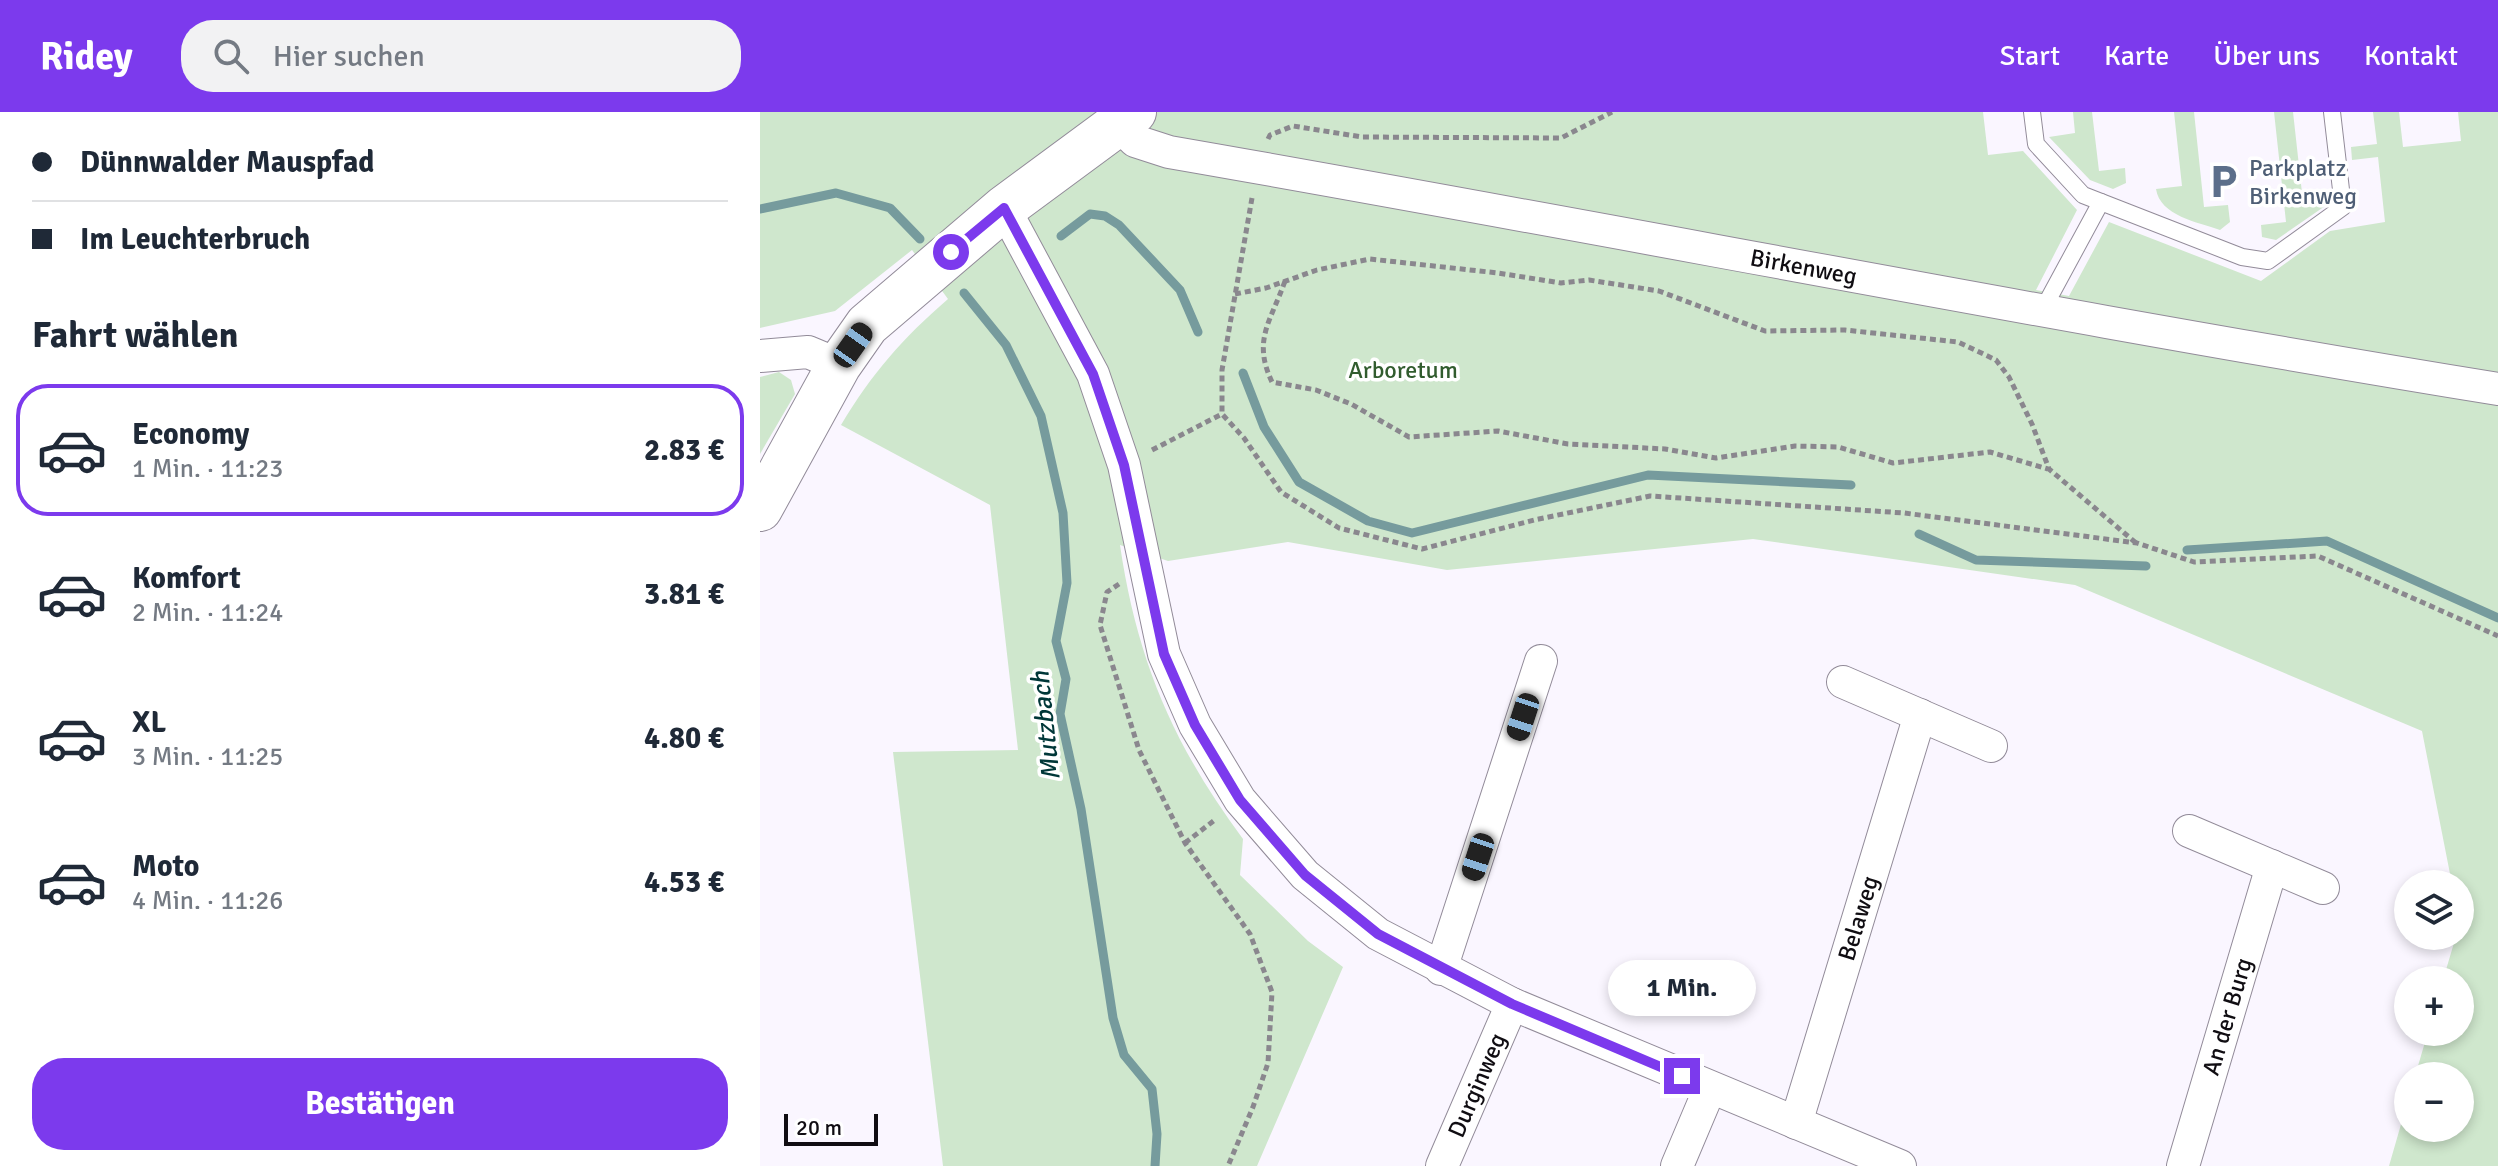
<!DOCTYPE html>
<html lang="de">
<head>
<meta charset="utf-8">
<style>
	:root { --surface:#fff; --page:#f2f2f3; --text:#1f2937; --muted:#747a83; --line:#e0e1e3; --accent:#7c3aed }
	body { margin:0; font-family:Signika,sans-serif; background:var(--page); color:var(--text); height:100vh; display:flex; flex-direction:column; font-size:30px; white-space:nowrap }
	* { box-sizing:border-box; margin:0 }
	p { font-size:26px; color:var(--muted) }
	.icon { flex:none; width:44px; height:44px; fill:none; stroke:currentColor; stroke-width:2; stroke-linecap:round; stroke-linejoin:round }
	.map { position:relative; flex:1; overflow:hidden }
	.panel { display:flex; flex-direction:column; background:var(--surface); width:760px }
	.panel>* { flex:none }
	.guide { display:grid; align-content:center; height:176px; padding:0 32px; background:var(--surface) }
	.fabs { position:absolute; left:1634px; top:758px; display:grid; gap:16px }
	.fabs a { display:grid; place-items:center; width:80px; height:80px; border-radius:50%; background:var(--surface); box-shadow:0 4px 12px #0003; font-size:40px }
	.scale { position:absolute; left:24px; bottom:20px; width:94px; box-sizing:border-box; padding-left:8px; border:4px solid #100d12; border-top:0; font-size:22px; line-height:28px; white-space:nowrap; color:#100d12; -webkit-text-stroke:6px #fff; paint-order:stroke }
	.end { position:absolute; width:36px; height:36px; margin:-18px; border:10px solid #7c3aed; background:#fff; box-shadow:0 0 0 4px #fff }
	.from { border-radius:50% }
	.bubble { position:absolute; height:56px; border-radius:28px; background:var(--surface); box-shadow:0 4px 12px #0003; font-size:26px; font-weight:700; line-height:56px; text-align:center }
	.car { position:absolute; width:24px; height:48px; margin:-24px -12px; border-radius:10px; box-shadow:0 0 6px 2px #0007; background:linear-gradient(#222 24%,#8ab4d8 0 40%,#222 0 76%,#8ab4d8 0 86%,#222 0) }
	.guide b { display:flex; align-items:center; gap:28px; height:76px; font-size:30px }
	.guide b+b { border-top:2px solid var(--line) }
	.guide i { width:20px; height:20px; background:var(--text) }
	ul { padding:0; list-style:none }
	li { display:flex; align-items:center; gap:24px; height:132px; margin:0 16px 12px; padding:0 16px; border:4px solid transparent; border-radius:32px }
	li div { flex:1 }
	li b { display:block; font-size:30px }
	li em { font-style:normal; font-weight:700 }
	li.selected { border-color:var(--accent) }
	li>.icon { width:72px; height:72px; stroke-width:1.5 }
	h2 { padding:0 32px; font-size:36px; line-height:96px }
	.button { display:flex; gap:16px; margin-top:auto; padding:16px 32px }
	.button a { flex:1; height:92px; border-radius:32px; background:var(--accent); color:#fff; font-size:32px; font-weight:700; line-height:92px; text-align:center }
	header { display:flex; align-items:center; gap:48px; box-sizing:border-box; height:112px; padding:0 40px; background:var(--accent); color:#fff }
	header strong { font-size:38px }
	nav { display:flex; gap:44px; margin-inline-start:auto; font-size:28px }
	.search { width:560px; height:72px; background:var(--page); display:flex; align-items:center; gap:20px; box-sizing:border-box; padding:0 28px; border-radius:32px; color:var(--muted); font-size:30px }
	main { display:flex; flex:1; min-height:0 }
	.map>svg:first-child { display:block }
</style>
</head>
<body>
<header>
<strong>Ridey</strong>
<div class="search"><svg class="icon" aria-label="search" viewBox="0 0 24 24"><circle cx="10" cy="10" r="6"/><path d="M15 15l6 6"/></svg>Hier suchen</div>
<nav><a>Start</a><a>Karte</a><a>Über uns</a><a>Kontakt</a></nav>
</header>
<main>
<section class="panel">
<div class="guide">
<b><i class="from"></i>Dünnwalder Mauspfad</b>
<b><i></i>Im Leuchterbruch</b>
</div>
<h2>Fahrt wählen</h2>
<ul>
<li class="selected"><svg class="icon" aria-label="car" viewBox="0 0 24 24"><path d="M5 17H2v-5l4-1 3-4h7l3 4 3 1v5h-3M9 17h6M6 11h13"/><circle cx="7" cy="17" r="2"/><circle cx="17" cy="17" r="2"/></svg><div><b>Economy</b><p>1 Min. · 11:23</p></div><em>2.83 €</em></li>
<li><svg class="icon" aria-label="car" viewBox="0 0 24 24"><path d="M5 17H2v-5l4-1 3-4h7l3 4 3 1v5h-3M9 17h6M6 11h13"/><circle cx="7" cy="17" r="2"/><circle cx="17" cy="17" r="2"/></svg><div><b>Komfort</b><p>2 Min. · 11:24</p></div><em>3.81 €</em></li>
<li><svg class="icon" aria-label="car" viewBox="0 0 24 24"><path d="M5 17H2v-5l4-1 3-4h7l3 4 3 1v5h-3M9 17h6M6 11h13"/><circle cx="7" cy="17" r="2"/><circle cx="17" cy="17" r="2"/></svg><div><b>XL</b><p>3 Min. · 11:25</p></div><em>4.80 €</em></li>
<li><svg class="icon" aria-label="car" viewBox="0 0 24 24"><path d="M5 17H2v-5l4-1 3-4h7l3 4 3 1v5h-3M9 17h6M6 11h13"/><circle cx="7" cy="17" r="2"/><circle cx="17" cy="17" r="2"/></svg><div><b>Moto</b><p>4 Min. · 11:26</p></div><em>4.53 €</em></li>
</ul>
<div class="button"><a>Bestätigen</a></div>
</section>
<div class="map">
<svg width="1738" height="1054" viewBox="0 0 1738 1054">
	<rect width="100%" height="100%" fill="#faf6ff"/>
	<!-- green -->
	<g fill="#cfe7cd">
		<path d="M0,0h1223l5,43 35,-4 54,59 -41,80 33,6 40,-74 152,59 69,-50 55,-9 -7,-65 -26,3 -1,-13 26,-3 -4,-32h26l4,35 58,-6 -3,-29h40v1054h-109l19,-66v28h52v-52h-45l13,-44h32v-52h-17l13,-44h4v-52h-8l-30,-153 -347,-146 -322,-46 -306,31 -159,-28 -120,19 -48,-16c17,116 54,201 123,294l-3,36 68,66 35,26 -86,199h-314l-50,-414 125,-2 -28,-245 -149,-80c32,-53 61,-86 107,-126l-36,-49 -77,61 -75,17z"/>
		<path d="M1313,0h19l7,59 26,-3 1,15 -13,6 -23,-9 -41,-43 26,-4z"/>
		<path d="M1414,0h20l10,95 24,-2 2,17 -10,8c-22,-8 -60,-14 -64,-41l26,-3z"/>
		<path d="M1514,0h19l10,90 24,-2 1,4 -52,36 -14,-3 -1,-12 25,-3z"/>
		<path d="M19,260l12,8 4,14 -35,60v-77z"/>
	</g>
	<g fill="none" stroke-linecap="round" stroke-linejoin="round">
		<!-- stream -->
		<g stroke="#769b9d" stroke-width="9">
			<path d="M0,97l76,-16 54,15 30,31"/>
			<path d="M301,124l29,-22 15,2 14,9 61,65 18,42"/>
			<path d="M204,181l42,52 35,71 22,97 4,70 -11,58 10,38 -6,35 21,95 32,209 11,37 28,34 5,45 -2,32"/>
			<path d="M483,261l21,54 35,55 69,39 44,12 236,-58 203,10"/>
			<path d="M1159,422l57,26 170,6"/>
			<path d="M1427,438l140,-9 171,77"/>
		</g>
		<defs>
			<g id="lane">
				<path d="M1272,0l4,32 47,51 159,62 26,4 75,-54 -11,-95"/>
				<path d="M1282,199l59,-109"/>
			</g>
			<g id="street">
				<path id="s1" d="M357,11l18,18 34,11c444,77 885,165 1329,237"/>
				<path d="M244,96l89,166 31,91 40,189 31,71 45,75 65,75 73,59 134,70 388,162"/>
				<path d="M0,244l48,-4 31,13"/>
				<path d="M1083,570l148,64"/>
				<path d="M1429,719l134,57"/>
				<path d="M681,857l100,-308"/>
				<path id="s2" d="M1036,1011l124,-408"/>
				<path id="s3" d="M682,1054l70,-162"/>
				<path d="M917,1054l33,-78"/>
				<path id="s4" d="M1423,1054l89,-300"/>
			</g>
			<path id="secondary" d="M0,397l79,-144 28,-40 137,-117 130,-96"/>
		</defs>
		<!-- lane casing -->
		<use href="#lane" stroke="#928b99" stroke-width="18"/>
		<!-- street casing -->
		<use href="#street" stroke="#928b99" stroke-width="34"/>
		<!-- secondary casing -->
		<use href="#secondary" stroke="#928b99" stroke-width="46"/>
		<!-- path -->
		<g stroke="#8a878e" stroke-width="5" stroke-dasharray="6 4" stroke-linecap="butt">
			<path d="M508,27l2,-4 23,-9 69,11 199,1 51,-26"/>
			<path d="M492,86l-30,172v44l22,24 37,54 58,36 83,21 112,-29 116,-24 254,17 233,30 57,19 124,-6 180,80"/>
			<path d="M525,169c-14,40 -33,59 -13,101l44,8 35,14 58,33 89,-6 70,13 97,5 51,9 79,-12 43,1 55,16 97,-11 58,17"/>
			<path d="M475,182l31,-6 51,-18 53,-11 128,14 63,10 28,-3 70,11 106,40 80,-1 113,12 38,18 13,17 23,47 17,45 87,74"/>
			<path d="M392,338l70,-36"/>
			<path d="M359,472l-12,8 -7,33 39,125 46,93 65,91 22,58 -4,71 -15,44 -25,59"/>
			<path d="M425,731l31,-24"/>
		</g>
		<!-- lane -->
		<use href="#lane" stroke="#fff" stroke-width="16"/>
		<!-- street -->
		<use href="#street" stroke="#fff" stroke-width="32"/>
		<!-- secondary -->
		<use href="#secondary" stroke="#fff" stroke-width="44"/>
	</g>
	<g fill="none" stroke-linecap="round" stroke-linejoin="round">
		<!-- route -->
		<path stroke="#7c3aed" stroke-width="10" d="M191,140l53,-44 89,166 31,91 40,189 31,71 45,75 65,75 73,59 134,70 170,72"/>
	</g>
	<!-- icons -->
	<defs>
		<symbol id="parking-bare" viewBox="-9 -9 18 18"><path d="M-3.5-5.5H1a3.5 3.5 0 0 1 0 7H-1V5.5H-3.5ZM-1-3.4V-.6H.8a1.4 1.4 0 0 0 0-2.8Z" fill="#5c6f8a" stroke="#fff" stroke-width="2.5" paint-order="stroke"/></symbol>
	</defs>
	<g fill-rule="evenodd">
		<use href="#parking-bare" x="1438" y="44" width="51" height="51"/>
	</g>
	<g text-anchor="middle" stroke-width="7" stroke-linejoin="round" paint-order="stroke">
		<!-- service labels -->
		<g font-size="24" fill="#4e5e75" stroke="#fff" text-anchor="start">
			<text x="1489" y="64">Parkplatz<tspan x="1489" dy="28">Birkenweg</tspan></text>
		</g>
		<!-- street labels -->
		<g font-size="24" fill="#100d12" stroke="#fff">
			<text dy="8" stroke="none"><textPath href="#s1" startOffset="706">Birkenweg</textPath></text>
			<text dy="8" stroke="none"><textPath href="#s2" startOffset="214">Belaweg</textPath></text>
			<text dy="8" stroke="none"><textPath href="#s4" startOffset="156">An der Burg</textPath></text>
			<text dy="8" stroke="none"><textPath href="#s3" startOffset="88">Durginweg</textPath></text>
		</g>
		<!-- park labels -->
		<g font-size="24" fill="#315c2e" stroke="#fff">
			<text x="643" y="266">Arboretum</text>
		</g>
		<!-- water labels -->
		<g font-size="26" font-style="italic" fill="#003738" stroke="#fff">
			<text transform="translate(285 614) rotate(-96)" y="9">Mutzbach</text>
		</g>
	</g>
</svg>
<div class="fabs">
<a><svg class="icon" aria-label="layers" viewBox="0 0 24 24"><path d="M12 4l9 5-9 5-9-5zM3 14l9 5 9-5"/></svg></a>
<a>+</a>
<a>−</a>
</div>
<div class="scale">20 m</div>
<i class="end from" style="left:191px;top:140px"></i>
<i class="end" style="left:922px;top:964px"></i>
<div class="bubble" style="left:848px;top:848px;width:148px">1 Min.</div>
<i class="car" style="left:93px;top:233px;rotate:35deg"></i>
<i class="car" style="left:763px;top:605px;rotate:198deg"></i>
<i class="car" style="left:718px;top:745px;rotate:198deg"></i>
</div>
</main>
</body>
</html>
